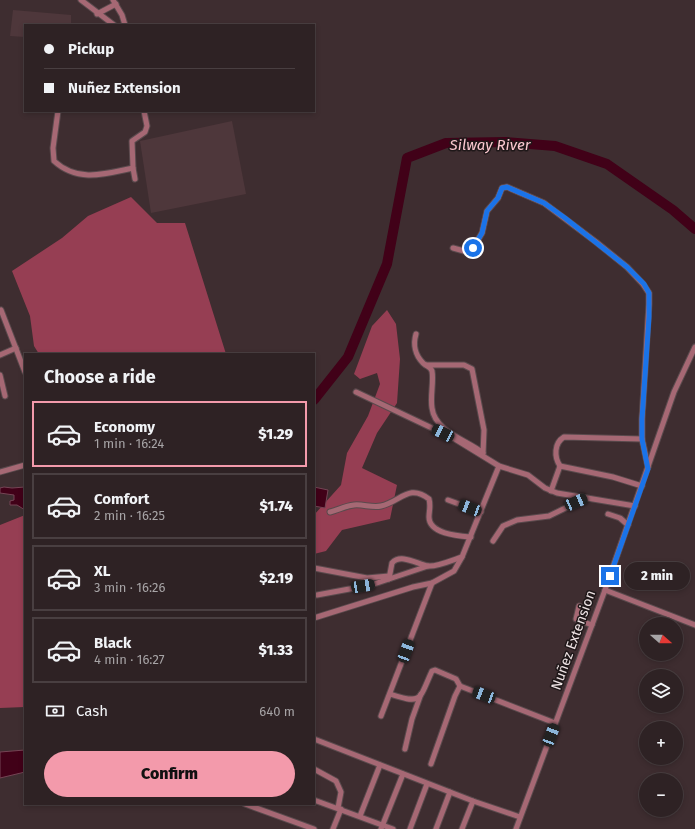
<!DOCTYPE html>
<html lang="en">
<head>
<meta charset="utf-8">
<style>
	:root { --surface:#2e2224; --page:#362a2c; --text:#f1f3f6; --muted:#a7a4a6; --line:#493f41; --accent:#f39aab }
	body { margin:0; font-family:"Fira Sans",sans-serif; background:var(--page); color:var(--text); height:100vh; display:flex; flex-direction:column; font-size:15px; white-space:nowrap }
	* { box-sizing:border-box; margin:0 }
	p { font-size:13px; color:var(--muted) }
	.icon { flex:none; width:22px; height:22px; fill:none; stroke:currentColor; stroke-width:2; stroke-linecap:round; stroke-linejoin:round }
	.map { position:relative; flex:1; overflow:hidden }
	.drawer { position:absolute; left:24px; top:353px; width:291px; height:452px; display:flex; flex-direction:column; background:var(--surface); border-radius:0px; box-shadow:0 2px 6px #0003,0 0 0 1px var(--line) }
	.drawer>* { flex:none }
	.banner { position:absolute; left:24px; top:24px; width:291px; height:88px; border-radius:0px; box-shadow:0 2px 6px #0003,0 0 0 1px var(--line); display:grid; align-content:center; height:88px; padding:0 20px; background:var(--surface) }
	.needle { width:26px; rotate:111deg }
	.buttons { position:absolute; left:639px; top:617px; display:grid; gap:8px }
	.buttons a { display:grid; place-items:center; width:44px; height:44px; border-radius:50%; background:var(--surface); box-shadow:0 2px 6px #0003,0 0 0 1px var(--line); font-size:20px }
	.end { position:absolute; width:18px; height:18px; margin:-9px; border:5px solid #1a73e8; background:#fff; box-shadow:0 0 0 2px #fff }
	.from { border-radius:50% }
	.bubble { position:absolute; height:28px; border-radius:14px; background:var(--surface); box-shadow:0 2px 6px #0003,0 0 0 1px var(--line); font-size:13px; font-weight:800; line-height:28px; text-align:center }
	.car { position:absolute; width:12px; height:24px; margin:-12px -6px; border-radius:5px; box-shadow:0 0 3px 1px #0007; background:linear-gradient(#222 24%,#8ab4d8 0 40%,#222 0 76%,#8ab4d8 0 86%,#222 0) }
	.banner b { display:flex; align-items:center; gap:14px; height:38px; font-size:15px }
	.banner b+b { border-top:1px solid var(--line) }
	.banner i { width:10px; height:10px; background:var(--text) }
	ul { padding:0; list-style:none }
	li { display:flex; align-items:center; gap:12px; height:66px; margin:0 8px 6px; padding:0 12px; border:2px solid var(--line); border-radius:0px }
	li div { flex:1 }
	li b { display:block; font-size:15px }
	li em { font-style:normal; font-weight:800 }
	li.on { border-color:var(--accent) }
	li>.icon { width:36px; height:36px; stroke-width:1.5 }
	h2 { padding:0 20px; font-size:18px; line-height:48px }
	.pay { display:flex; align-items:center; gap:10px; height:44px; padding:0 20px; font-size:15px }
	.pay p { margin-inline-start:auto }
	.cta { display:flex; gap:8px; margin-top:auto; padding:8px 20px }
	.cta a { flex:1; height:46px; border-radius:24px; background:var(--accent); color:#111; font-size:16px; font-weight:800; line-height:46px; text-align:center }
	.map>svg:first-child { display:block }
</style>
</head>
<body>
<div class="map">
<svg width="695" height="829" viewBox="0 0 695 829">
	<rect width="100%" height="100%" fill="#3e2d30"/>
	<!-- built -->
	<g fill="#4e373b">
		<path d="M13,10l58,5v10h-46v12l-15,-1z"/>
		<path d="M232,121l14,73 -95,19 -11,-72z"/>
	</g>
	<!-- forest -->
	<g fill="#963e53">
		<path d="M131,197l26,26h28l41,131h-187l-5,-8 -4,-30 -18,-45 50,-33 26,-22z"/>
		<path d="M387,310l9,14 4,35 -3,44 -20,30 -15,35 35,17 -7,34 -48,11 -16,21 -12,3v-39l27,-30 6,-32 21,-37 12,-32 -3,-11 -17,6 -6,-5 18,-48z"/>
		<path d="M25,515v192l-25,1v-183z"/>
	</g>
	<!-- water -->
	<g fill="#410118" stroke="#754555">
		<path d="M4,487l8,1 13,-1v23l-8,-5h-7v-4l4,-1v-5l-14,-2v-5z"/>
		<path d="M314,487l14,3 -3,18 -11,-2z"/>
		<path d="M25,750v22l-25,6v-26z"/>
	</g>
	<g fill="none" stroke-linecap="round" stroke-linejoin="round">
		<!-- river -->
		<path stroke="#410118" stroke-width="10" d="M314,400l34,-43 39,-93 20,-106 39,-15 60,-1 49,4 52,18 66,46 22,19"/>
		<defs>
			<g id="minor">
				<path d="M81,0l33,25"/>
				<path d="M113,0l9,15 3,10"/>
				<path d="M97,14l19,-10"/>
				<path d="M58,111l-5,37 1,13c24,22 51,13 79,7l-1,-27 13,-9 2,-6 -3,-15"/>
				<path d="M133,168l2,11"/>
				<path d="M453,248l11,3 9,-3 9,-15 5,-22 11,-13 4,-10 5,-1 37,16 52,39 31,25 16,17 6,9v11l-7,115v20l6,28"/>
				<path d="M0,311l1,-1 24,62"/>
				<path d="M416,334c-3,10 -1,21 7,29 3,3 7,3 9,8 2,11 -2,25 0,37 3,24 35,32 51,45"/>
				<path d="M0,355l16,-7"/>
				<path d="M426,365h38l8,4 12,61 -1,24"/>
				<path d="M0,375l5,21"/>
				<path d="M356,392l99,47 44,27 29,9 17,13 12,5 78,13"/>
				<path d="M560,466c-6,-9 -6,-23 4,-29l78,2"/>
				<path d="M0,472l25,-7"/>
				<path d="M551,491l9,-25 53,11 29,9"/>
				<path d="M448,500l33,12"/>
				<path d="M330,512c8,-2 15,-6 24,-7 9,-1 18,3 27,1 19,-4 28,-23 48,-7 2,7 0,12 0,18 0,17 30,19 42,20"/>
				<path d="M608,514l12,4 8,7"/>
				<path d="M493,541l10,-15 14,-6 32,-4 37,-18"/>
				<path d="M314,568l53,10 22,-2"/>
				<path d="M389,579l39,-13"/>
				<path d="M605,590l90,35"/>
				<path d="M317,595l54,-10 18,-6 3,-16c9,-10 25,1 36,3 10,1 24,-6 34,-9l37,-91"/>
				<path d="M579,606l-3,13 16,6"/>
				<path d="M314,618l99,-31 19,-4 22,-12 8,-14"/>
				<path d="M390,694c33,11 29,5 42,-23l3,-1 21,9 4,7"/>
				<path d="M381,716l51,-133"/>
				<path d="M314,739l159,62 47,16"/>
				<path d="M405,749l7,-30 9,-25"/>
				<path d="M431,764l24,-68 5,-10 95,37"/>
				<path d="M314,769l22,12 5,11 -3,16"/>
				<path d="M314,800l79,29"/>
				<path d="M245,804l69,25"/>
				<path d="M360,816l20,-51"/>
				<path d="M333,829l8,-20"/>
				<path d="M381,829l22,-55"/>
				<path d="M410,829l17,-45"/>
				<path d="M436,829l14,-37"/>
				<path d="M462,829l11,-28"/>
				<path d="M516,829l89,-239 69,-198 21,-45"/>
			</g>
		</defs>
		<!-- minor casing -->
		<use href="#minor" stroke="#5a4a4d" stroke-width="7"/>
		<!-- minor -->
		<use href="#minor" stroke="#a66874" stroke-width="5"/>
	</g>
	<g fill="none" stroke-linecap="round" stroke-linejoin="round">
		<!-- route -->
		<path stroke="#1a73e8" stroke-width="5" d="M473,248l9,-15 5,-22 11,-13 4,-10 5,-1 37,16 21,15 62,49 17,17 5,9v24l-7,102v20l6,30 -38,107"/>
	</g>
	<g text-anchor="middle" stroke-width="3" stroke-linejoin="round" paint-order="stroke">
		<!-- street labels -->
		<g font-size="14" fill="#eee3e4" stroke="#1f1819">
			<text transform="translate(573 640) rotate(-70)" y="5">Nuñez Extension</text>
		</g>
		<!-- water labels -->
		<g font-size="15" font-style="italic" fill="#fcc8d0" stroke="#1f1819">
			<text x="490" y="150">Silway River</text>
		</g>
	</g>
</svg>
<div class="buttons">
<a><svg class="needle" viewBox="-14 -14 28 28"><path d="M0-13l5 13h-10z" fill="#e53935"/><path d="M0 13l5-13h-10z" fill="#a7a4a6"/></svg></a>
<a><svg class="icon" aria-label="layers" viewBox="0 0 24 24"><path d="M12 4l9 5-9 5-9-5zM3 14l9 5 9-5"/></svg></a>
<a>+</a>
<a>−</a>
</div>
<i class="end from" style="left:473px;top:248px"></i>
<i class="end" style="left:610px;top:576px"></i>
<div class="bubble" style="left:624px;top:562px;width:66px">2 min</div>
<i class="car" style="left:443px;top:433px;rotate:297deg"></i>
<i class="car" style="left:576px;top:502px;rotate:67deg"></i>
<i class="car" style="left:470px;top:508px;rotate:291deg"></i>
<i class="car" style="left:363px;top:586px;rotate:81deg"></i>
<i class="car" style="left:406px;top:651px;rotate:20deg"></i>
<i class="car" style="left:484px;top:695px;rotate:291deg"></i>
<i class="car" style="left:551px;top:735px;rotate:21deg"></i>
<div class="banner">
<b><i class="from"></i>Pickup</b>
<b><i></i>Nuñez Extension</b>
</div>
<section class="drawer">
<h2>Choose a ride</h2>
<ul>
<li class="on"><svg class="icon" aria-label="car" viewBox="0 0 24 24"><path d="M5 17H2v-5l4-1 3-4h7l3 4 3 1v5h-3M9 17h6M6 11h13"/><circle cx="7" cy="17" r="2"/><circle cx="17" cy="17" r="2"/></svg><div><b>Economy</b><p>1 min · 16:24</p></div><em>$1.29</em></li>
<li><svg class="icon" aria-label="car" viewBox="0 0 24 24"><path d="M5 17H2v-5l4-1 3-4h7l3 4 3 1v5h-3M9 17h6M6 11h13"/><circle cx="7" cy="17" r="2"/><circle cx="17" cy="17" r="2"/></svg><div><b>Comfort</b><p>2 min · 16:25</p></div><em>$1.74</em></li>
<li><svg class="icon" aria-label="car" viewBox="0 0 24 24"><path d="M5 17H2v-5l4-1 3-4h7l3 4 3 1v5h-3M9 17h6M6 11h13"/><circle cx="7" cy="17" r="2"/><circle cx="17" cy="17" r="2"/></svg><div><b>XL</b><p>3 min · 16:26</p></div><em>$2.19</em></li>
<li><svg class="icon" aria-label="car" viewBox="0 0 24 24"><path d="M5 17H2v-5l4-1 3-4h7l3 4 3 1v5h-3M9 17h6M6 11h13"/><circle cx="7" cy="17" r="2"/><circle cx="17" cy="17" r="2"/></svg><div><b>Black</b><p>4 min · 16:27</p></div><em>$1.33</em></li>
</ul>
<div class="pay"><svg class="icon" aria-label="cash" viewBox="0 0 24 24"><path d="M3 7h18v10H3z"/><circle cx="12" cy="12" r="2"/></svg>Cash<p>640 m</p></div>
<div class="cta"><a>Confirm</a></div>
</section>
</div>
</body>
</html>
